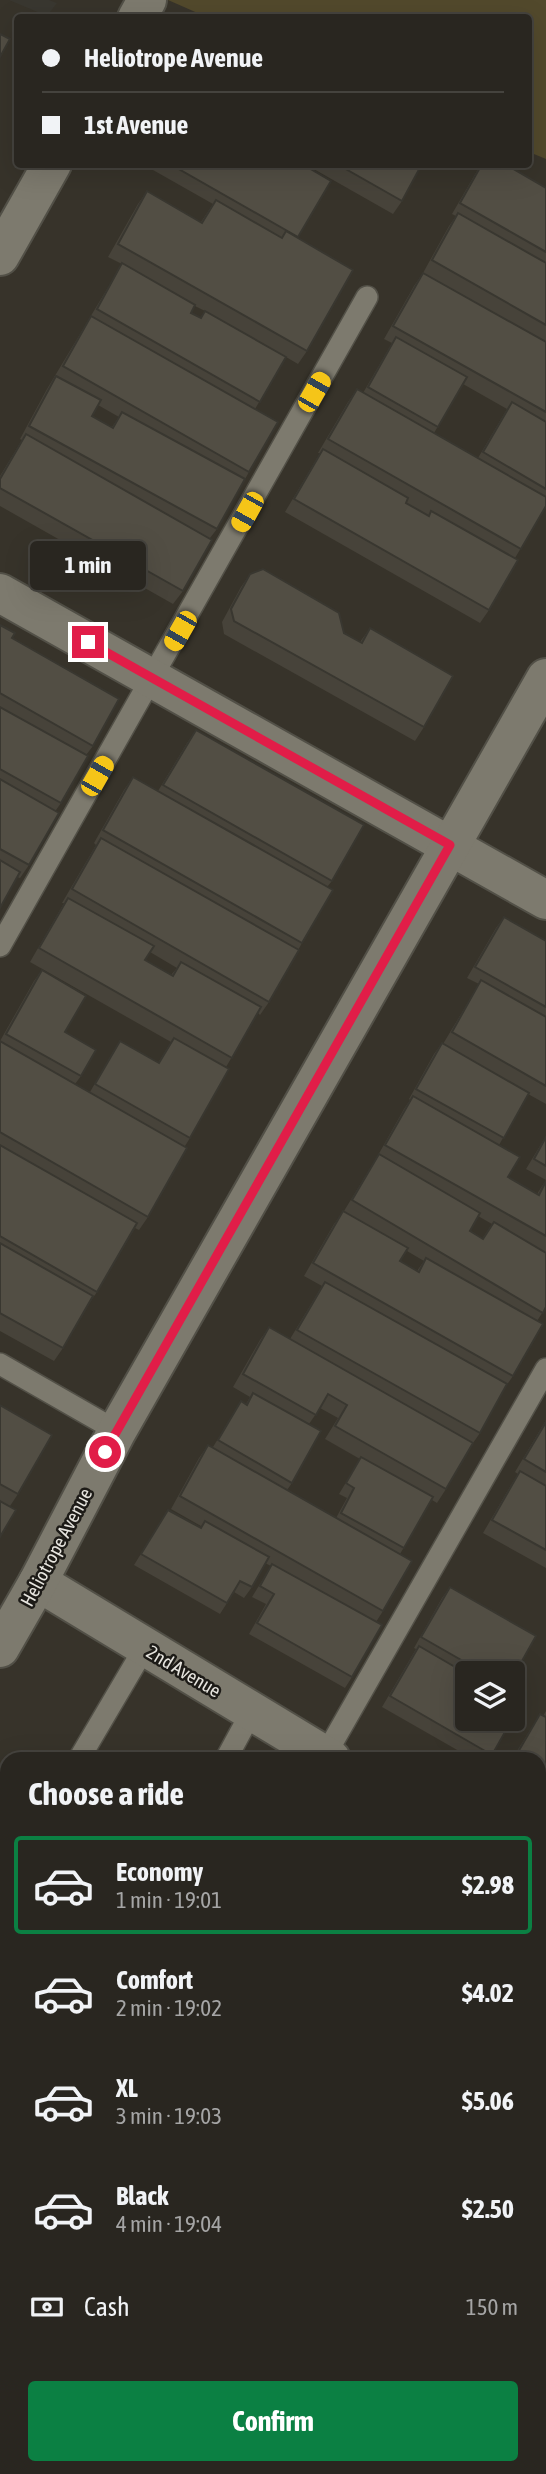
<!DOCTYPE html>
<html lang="en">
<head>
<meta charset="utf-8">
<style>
	:root { --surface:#292620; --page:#35322d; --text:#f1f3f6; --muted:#a5a5a5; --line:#45433e; --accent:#0b8043 }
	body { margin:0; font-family:"Asap Condensed",sans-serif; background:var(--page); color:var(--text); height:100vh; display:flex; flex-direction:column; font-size:26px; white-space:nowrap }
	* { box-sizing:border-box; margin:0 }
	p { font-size:23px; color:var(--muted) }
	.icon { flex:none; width:38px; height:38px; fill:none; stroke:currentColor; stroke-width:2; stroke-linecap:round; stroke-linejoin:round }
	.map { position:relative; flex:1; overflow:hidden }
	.sheet { position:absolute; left:0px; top:1752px; width:546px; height:723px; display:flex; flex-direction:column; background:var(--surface); border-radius:21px 21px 0 0; box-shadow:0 7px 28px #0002,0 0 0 2px var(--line) }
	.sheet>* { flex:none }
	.hud { position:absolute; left:14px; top:14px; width:518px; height:154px; border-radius:7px; box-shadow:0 7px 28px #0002,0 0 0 2px var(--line); display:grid; align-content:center; height:154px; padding:0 28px; background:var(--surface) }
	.tools { position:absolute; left:455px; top:1661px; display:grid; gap:14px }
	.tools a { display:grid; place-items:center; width:70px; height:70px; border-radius:7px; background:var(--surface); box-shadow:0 7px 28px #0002,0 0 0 2px var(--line); font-size:35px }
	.end { position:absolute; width:32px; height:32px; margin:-16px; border:9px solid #e11d48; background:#fff; box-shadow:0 0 0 4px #fff }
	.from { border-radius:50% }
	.bubble { position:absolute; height:49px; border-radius:7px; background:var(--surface); box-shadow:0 7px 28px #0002,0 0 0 2px var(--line); font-size:23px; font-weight:700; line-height:49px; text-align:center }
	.car { position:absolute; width:21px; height:42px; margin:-21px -10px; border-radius:9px; box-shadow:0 0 5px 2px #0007; background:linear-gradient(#f5c518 24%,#345 0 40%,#f5c518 0 76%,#345 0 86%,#f5c518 0) }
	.hud b { display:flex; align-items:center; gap:24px; height:66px; font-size:26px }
	.hud b+b { border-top:2px solid var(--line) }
	.hud i { width:18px; height:18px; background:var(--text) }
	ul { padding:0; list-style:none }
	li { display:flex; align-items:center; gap:21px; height:98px; margin:0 14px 10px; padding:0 14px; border:4px solid transparent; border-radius:7px }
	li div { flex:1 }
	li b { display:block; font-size:26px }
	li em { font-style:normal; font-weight:700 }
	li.on { border-color:var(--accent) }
	li>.icon { width:63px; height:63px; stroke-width:1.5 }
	h2 { padding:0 28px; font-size:32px; line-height:84px }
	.pay { display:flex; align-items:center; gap:18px; height:77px; padding:0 28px; font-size:26px }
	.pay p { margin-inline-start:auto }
	.button { display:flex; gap:14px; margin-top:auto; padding:14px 28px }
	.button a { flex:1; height:80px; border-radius:7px; background:var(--accent); color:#fff; font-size:28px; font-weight:700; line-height:80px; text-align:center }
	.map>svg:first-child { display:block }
</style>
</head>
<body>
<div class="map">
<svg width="546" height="2474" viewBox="0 0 546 2474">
	<rect width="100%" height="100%" fill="#37332a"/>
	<!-- green -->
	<path fill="#52492c" d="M168,0h378v159l-17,-7 -1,-134h-319z"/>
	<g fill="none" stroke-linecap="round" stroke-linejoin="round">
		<defs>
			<g id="service">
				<path d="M0,946l367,-649"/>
				<path d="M0,1364l117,67"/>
				<path d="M79,1759l66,-112"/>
				<path d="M226,1759l26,-48"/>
				<path d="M323,1759l223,-390"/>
			</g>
			<g id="minor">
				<path d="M137,18l10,-18"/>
				<path d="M0,256l52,-92"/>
				<path d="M0,593l546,307"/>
				<path d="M38,1582l293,177"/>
				<path d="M0,1648l38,-66 79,-151 429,-753"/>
				<path d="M539,1876l7,4"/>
				<path d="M539,2052l7,-11"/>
				<path d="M295,2474l4,-6"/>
			</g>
		</defs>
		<!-- service casing -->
		<use href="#service" stroke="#525047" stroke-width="24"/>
		<!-- minor casing -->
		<use href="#minor" stroke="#525047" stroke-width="42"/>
		<!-- service -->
		<use href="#service" stroke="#7d7a6e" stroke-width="21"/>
		<!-- minor -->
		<use href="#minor" stroke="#7d7a6e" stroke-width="38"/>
	</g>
	<!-- wall -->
	<g fill="#47433a" fill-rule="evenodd">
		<path d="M156,164h146l-4,74 9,113 -9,13 -12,-7 -31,52 -6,63 -32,57 -7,9 -27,53 -10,13 -173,-98v-30l22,-36 -2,-1 27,-50 75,-125 -14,-7 30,-53 9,-13 54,31 12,-18 -60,-34zM195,306l10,5 -5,7 -9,-5zM98,405l21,12 -7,10 -20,-11z"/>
		<path d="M305,164h117l-20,37 -9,13z"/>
		<path d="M481,164h24l41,24v318l-31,52 -26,52 -9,13 -195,-111 35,-59h-2l30,-51 9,-13 6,4 29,-50 -8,-4 30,-53 9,-13 26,-47 7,-10 -4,-2zM463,384l44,25 -29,49 -44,-25z"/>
		<path d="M250,574l110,68 10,-14 54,99 -9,14 -191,-107 -2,-12 19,-35z"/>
		<path d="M0,625l12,13 81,108 -7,9 -25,48 -5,7 -27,55 -9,13 -3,-1 -17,31z"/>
		<path d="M196,730l136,151 -5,6 -25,56 -33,59 -9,13 -2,-2 -32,54 -36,71 -5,8 -37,71 -9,13 -4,-2 -38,64 -9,13 -25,43 -9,13 -54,-30v-290l34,-60 8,-11 39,106 -6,8 15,8 23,-40 7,-11 38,22 13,-21 -141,-80 34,-59h-2l34,-58 -2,-2 30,-53 9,-13 25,14 29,-48zM150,952l27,16 -6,7 -26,-15z"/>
		<path d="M504,917l42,24v163l-18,-10 -29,51 9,32 29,17 9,-14 -20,-11 20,-33v171l-9,14 -24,55 -7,10 -26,47 -7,10 -27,46 -9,14 -5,-3 -32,54 -17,57 -7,11 -24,55 -7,11 -96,-54 17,-30 -14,-7 19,-31 -6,-3 -13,24 -8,11 -10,-6 -14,22 -86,-49 34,-55 32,18 1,-2 -30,-17 28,-51 9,-13 5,2 28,-46 5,3 4,-7 -17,-10 27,-47 9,-13 21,12 32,-53 -18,-10 30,-52 10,-13 33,-54 27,-48 6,-9 -1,-1 25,-45 8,-11 1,1 36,-60 -12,-6 29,-50zM478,1216l14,8 -10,15 -12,-8zM407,1251l17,10 -7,10 -17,-10zM320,1408l18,10 -13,21 35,20 -21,35 8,4 -11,20 -49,-28 5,-7 17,-59z"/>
		<path d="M0,1405l18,89 -8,12 -10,31z"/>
		<path d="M546,1420v148l-63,-35 28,-48 7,-11 -3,-2z"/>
		<path d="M450,1587l63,86h-46v45l25,37 -3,4h-16l-91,-52 34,-58 -2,-1 28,-50z"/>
		<path d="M546,1711v85l-7,-4v-33h-27l28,-45 3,2z"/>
		<path d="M0,1859l7,14v563l-7,-15z"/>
		<path d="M546,2216v102l-7,-4v-86z"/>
		<path d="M539,2317l7,4v110l-7,-4v-12l4,-7 -4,-3z"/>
		<path d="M22,2468h216l-4,6h-209z"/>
		<path d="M422,2468h117l5,6h-116l-7,-4z"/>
	</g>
	<!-- shaded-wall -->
	<path fill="#393730" d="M9,0h40l8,3 -10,13z"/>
	<!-- building -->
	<g fill="#524e44" stroke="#393730" stroke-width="2">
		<path d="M0,34l10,5 -10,18z"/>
		<path d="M170,164h132l29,17 -33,56z"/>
		<path d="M337,164h85l-20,37z"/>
		<path d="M482,164h23l41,24v64l-86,-49z"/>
		<path d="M147,191l55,32 14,-23 66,38 4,-7 67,39 -46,81 -189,-107z"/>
		<path d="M458,213l88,50v62l-114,-65z"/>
		<path d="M122,263l73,42 -4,8 10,5 4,-7 81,46 -26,45 -163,-93z"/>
		<path d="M423,273l123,69v70l-153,-86z"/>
		<path d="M91,316l187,106 -29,50 -186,-106z"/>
		<path d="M396,337l71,40 -29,50 -70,-40z"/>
		<path d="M56,376l45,24 -9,16 21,12 9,-16 123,67 -28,50 -188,-103z"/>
		<path d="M357,389l189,108v9l-25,43 -193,-110z"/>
		<path d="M512,402l34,20v67l-63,-37z"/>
		<path d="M26,434l186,106 -29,51 -183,-103v-9z"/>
		<path d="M323,449l85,49 -2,5 23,13 2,-5 87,49 -29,50 -195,-111z"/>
		<path d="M263,569l76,44 5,20 18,10 8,-15 83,48 -29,51 -190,-106 -3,-12 19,-35z"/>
		<path d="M0,625l15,8 -3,5 107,61 -26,47 -93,-53z"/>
		<path d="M0,707l88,49 -27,47 -61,-34z"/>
		<path d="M196,730l168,95 -32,56 -169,-96z"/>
		<path d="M133,777l200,113 -31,53 -199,-113z"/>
		<path d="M0,779l59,34 -30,52 -29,-16z"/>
		<path d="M101,838l198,112 -30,52 -197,-113z"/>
		<path d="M0,860l20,12 -20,36z"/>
		<path d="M68,898l86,48 -9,14 28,16 8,-14 80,45 -29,51 -193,-110z"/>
		<path d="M504,917l42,24v66l-71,-40z"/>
		<path d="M42,970l44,26 -21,36 31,18 -15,26 -75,-42z"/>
		<path d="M481,980l65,37v69l-94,-54z"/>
		<path d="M174,1038l55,31 -39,69 -95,-54 25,-43 39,22z"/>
		<path d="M0,1041l187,107 -39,69 -148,-85z"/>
		<path d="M442,1043l87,50 -25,45 -88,-49z"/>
		<path d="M413,1096l107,61 -12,20 31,18 7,-14v55l-161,-91z"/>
		<path d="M546,1137v29l-12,-7z"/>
		<path d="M0,1145l137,78 -40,69 -97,-56z"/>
		<path d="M379,1154l101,59 -10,18 13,8 11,-17 52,31v54l-3,6 -191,-113z"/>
		<path d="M343,1211l65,37 -8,13 19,11 7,-14 117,66 -30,52 -200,-113z"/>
		<path d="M0,1243l93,53 -30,52 -63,-35z"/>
		<path d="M325,1282l182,102 -27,49 -183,-103z"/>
		<path d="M269,1327l204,116 -27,46 -111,-63 12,-21 -19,-11 -12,21 -73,-41z"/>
		<path d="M253,1393l68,38 -29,52 -74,-43 23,-39 6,4z"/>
		<path d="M0,1405l52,30 -34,59 -18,-10z"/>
		<path d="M546,1422v50l-22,-13z"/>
		<path d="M208,1445l204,116 -29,50 -203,-115z"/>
		<path d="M361,1457l72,40 -29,51 -63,-35 13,-25 -8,-5z"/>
		<path d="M520,1471l26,15v64l-54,-30z"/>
		<path d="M0,1501l16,9 -16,27z"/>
		<path d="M168,1510l33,18 4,-7 64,36 -17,30 -12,-6 -13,22 -86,-49z"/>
		<path d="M272,1564l110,61 -30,52 -95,-54 17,-29 -14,-8z"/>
		<path d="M450,1587l86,49 -23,41v-4h-29l-63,-36z"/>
		<path d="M419,1646l48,28v44h46l-21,37 -102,-59z"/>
		<path d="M513,1700l8,5 -8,13z"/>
		<path d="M540,1714l6,3v64l-7,-4v-18h-25z"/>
		<path d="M0,1859l7,14v97l-7,3z"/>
		<path d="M7,1971v276l-7,3v-276z"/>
		<path d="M546,2218v85l-7,-4v-69z"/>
		<path d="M7,2248v155l-7,-14v-138z"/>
		<path d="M539,2317l7,4v73l-7,-4z"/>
		<path d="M546,2405v11l-5,-2z"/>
		<path d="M539,2463l7,4v4l-2,3h-89l-12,-6h96z"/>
		<path d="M39,2468h199l-4,6h-192z"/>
		<path d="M409,2468l11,6h-15z"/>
	</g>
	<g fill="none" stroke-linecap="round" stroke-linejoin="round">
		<!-- route -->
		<path stroke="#e11d48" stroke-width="9" d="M88,642l362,203 -345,607"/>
	</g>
	<g text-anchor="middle" stroke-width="5" stroke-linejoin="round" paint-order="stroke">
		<!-- street labels -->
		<g font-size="19" fill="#e7e5df" stroke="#1d1b17">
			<text transform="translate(56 1547) rotate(-62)" y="7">Heliotrope Avenue</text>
			<text transform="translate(184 1671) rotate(31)" y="7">2nd Avenue</text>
		</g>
	</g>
</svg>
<div class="tools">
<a><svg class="icon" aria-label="layers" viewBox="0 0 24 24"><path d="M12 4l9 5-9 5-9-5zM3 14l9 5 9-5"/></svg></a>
</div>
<i class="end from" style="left:105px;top:1452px"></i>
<i class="end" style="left:88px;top:642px"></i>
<div class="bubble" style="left:30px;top:541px;width:116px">1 min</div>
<i class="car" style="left:314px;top:392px;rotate:30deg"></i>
<i class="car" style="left:247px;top:512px;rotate:209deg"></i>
<i class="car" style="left:180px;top:631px;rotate:210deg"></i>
<i class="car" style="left:97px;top:776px;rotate:30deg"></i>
<div class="hud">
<b><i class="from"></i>Heliotrope Avenue</b>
<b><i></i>1st Avenue</b>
</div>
<section class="sheet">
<h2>Choose a ride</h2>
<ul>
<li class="on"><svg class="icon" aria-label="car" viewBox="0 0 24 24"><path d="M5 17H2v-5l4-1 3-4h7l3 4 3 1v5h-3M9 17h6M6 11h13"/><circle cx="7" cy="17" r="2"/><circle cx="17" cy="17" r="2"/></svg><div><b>Economy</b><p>1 min · 19:01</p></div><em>$2.98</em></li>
<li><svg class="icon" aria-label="car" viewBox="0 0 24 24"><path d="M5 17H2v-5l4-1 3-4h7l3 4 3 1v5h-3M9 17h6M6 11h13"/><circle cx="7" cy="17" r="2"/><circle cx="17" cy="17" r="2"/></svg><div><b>Comfort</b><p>2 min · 19:02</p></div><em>$4.02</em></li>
<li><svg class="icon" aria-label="car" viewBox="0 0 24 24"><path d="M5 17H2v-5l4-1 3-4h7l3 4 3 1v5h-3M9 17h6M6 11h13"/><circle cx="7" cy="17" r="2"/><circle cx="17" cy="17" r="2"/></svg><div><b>XL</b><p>3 min · 19:03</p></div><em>$5.06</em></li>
<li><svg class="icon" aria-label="car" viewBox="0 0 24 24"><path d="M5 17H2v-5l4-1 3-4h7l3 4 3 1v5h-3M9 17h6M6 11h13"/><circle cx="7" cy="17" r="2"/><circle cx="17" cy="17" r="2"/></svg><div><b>Black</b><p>4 min · 19:04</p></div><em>$2.50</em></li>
</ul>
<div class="pay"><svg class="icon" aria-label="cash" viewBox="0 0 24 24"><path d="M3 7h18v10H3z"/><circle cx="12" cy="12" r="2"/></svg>Cash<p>150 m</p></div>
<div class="button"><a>Confirm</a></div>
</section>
</div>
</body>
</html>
